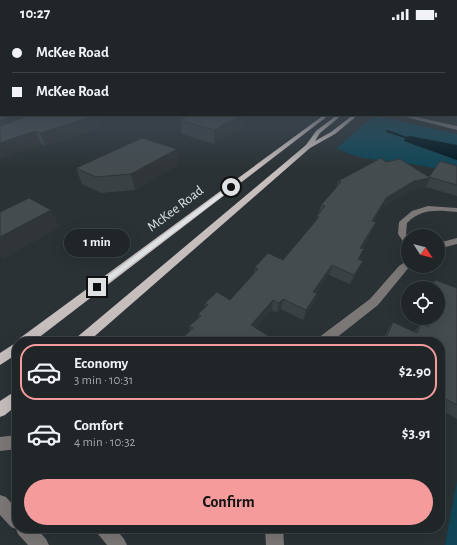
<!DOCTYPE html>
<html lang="en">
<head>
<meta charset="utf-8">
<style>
	:root { --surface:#202628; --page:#282e30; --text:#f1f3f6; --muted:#a2a5a8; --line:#3d4345; --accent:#f59b9b }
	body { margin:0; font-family:"Alegreya Sans",sans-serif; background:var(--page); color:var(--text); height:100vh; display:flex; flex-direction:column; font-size:15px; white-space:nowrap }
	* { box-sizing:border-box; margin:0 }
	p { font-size:13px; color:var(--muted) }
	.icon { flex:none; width:22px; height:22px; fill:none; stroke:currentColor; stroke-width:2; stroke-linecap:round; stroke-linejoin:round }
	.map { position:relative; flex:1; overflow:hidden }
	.details { position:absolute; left:12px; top:309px; width:433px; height:196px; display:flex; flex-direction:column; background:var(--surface); border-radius:16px; box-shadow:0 4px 16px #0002,0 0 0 1px var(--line) }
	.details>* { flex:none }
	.guide { position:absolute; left:0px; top:0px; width:457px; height:88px; box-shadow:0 4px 16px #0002,0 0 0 1px var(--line); display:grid; align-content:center; height:88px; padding:0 12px; background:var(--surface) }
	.needle { width:26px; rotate:126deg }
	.buttons { position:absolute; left:401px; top:201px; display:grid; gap:8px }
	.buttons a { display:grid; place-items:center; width:44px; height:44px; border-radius:50%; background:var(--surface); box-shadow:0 4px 16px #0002,0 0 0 1px var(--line); font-size:20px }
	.end { position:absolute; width:18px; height:18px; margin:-9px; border:5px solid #dee2e4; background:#111; box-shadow:0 0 0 2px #111 }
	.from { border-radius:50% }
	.bubble { position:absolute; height:28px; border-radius:14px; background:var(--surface); box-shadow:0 4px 16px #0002,0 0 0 1px var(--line); font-size:13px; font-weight:700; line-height:28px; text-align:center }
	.guide b { display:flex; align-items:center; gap:14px; height:38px; font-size:15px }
	.guide b+b { border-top:1px solid var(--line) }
	.guide i { width:10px; height:10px; background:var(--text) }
	ul { padding:7px 0 0; list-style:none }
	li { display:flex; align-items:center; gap:12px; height:56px; margin:0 8px 6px; padding:0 4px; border:2px solid transparent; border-radius:16px }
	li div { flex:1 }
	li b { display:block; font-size:15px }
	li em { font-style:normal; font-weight:700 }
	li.selected { border-color:var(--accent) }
	li>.icon { width:36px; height:36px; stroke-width:1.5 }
	.action { display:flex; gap:8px; margin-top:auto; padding:8px 12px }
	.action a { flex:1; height:46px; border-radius:24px; background:var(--accent); color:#111; font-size:16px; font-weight:700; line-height:46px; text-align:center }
	.status { display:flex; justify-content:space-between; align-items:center; height:28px; padding:0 20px; background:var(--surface); direction:ltr }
	.status svg { height:11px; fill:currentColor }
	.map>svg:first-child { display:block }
</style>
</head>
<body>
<div class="status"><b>10:27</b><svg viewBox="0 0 49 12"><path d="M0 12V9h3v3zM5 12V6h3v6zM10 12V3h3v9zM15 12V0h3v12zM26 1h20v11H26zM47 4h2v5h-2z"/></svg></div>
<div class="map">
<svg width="457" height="517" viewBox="0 0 457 517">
	<rect width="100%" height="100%" fill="#2a3235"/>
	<!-- green -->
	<g fill="#104656">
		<path d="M378,88l79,18v11l-47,-9 8,10 39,14v13c-13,-3 -27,-6 -40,-8 -26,-5 -57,-3 -80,-17l34,-30z"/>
		<path d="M457,453v64h-12z"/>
	</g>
	<!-- water -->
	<path fill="#001922" d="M410,108l47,9v15l-53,-19 1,-4z"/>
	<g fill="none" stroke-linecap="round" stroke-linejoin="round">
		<!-- stream -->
		<path fill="#001922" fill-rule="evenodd" d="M386,102h2l19,7 -3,1 -18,-6z"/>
		<!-- minor -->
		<g fill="#7b7777" fill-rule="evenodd">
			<path d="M398,87h9l50,11v4z"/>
			<path d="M428,178l29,2v4c-19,-2 -36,-4 -50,11l-1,11 2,2v9l-3,-1 -7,-10 1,-12 13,-11z"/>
			<path d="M457,210v6l-19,5v-6z"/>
			<path d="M408,232v6h2l-32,39 -47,37h-15l2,-4 52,-39 29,-33z"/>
			<path d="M17,407v14l-17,2v-14z"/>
			<path d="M0,467l6,2 11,12v19h19l10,11 3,6h-21l-10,-11 -2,-5 -5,-2 -11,-12z"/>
			<path d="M95,500h20l9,11 3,6h-20l-9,-11z"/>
			<path d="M265,500h18l1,17h-18z"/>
		</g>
		<!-- major -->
		<g fill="#c6bdbd" fill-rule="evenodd">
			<path d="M324,87h5l-296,227h-15l2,-4z"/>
			<path d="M337,87h5l-22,18 -5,8 16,-9 22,-17h5l-23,19 -25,14 -222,194h-14l2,-4 230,-193 10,-14z"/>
			<path d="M17,314v12l-17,11v-12z"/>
			<path d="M17,362v15l-12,10 -5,2v-16z"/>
		</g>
	</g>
	<!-- wall -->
	<g fill="#3a4144">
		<path d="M1,87h99l3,11 -57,20 -5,-2z"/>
		<path d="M180,92l64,7 -30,17 -32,-10z"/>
		<path d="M177,121l1,16 -43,25 -34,3 -19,-9 -6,-16z"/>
		<path d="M386,134l43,15 28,-11v30l-31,-9 -16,4 -28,16 -8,14 -2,11 -10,17 -2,11 3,1 -5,10 -8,13 -21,-9 -13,18h1l-3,10 -11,17 -22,-11 -4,4 -5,-3 -16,18 13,14h-88l-1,-2 10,-9 -1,-5 10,-8 -1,-4 7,-7v-4l25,-3 24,-27 1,-6 28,-7 33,-39 1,-5 1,-2 3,-9 15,-17 2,-7z"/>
		<path d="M435,252l22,8v131l-17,-10v-67h-58l5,-11 6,-9 21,10 7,-9 4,2 2,-7h11v-30h-9z"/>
	</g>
	<!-- shaded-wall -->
	<g fill="#303537">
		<path d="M15,87h40l-55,20v-15z"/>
		<path d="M96,87h4l3,11 -57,20 -6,-13z"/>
		<path d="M241,87h3v12l-30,17v-14z"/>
		<path d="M35,103l6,13 -41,16v-17z"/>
		<path d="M177,121l1,16 -43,25 -4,-16z"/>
		<path d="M430,150l-4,9 -16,4 -28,16 -14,23 4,-9 14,-23 28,-17z"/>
		<path d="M51,182l9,17 -57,32 -3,-5v-17z"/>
		<path d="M376,194l-4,10 -16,26 4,-10z"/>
		<path d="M364,221l-4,10 -6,10 4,-10z"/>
		<path d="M363,233l-5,10 -8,13 4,-9z"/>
		<path d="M332,237l-3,10 -19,26 3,-9z"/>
		<path d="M317,265l-3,10 -11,17 3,-10z"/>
		<path d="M283,271l-2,10 -4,4 2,-10z"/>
		<path d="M273,272l-1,10 -22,25 1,-10z"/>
		<path d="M270,309l-1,5h-4z"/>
	</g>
	<!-- building -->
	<g fill="#444c4f" stroke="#303537">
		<path d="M0,68h1v19h14l-15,5z"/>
		<path d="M32,87h64l-56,18 -5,-2 -35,12v-17z"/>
		<path d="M191,87h50l-27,15 -34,-10z"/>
		<path d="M142,110l35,11 -46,25 -35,3 -20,-9z"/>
		<path d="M381,130l5,4 14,-3 29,18 11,-16 17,5v19l-28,-8 1,1 -16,3 -28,17 -14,23 4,1 -16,26 4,1 -6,10 5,2 -9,14 -22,-10 -19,27 4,1 -11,17 -23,-11 -4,4 -6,-3 -22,25 19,12 -5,5h-82l-3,-2 13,-12 -4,-2 12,-10 -3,-2 10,-9 -3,-2 12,-11 13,8 28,-31 -3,-2 13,-14 15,7 36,-43 -2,-1 8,-10 -4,-1 20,-23 -3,-1z"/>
		<path d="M29,170l22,12 -51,27v-25z"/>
		<path d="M435,252l22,8v117l-15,-8 -2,7v-62h-50l1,-1 -5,-3 7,-16 24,11 4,-10 7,4 3,-9h7v-30h-6z"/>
	</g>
	<!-- sky -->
	<linearGradient id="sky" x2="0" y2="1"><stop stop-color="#171c1d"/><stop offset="0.48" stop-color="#444f5c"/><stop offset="1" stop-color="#444f5c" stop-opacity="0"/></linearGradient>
	<rect width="457" height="141" fill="url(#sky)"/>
	<!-- route -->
	<path fill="#dee2e4" d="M231,157l2,3 -134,101h-5v-3z"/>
	<g text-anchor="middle" stroke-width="4" stroke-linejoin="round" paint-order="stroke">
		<!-- street labels -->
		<g font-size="14" fill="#dee2e4" stroke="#2a3235">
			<text transform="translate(175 180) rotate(-37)" y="5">McKee Road</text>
		</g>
	</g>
</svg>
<div class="buttons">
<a><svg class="needle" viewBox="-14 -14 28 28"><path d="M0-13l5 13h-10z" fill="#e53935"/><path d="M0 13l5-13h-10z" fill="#a2a5a8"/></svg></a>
<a><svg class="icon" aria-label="locate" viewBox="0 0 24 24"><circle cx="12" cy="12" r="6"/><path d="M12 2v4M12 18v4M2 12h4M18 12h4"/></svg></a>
</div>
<i class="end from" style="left:231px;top:159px"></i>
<i class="end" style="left:97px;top:259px"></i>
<div class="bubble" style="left:64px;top:201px;width:66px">1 min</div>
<div class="guide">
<b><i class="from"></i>McKee Road</b>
<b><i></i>McKee Road</b>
</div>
<section class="details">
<ul>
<li class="selected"><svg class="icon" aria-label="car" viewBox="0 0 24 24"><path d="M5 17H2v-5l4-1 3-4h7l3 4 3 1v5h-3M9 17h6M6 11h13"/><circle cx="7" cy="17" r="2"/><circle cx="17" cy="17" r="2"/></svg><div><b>Economy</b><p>3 min · 10:31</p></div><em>$2.90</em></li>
<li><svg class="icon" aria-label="car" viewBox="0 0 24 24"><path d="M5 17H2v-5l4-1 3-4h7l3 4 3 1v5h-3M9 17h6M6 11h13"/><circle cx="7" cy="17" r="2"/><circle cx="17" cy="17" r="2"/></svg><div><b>Comfort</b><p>4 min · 10:32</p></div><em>$3.91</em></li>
</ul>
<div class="action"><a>Confirm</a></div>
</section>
</div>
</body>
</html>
